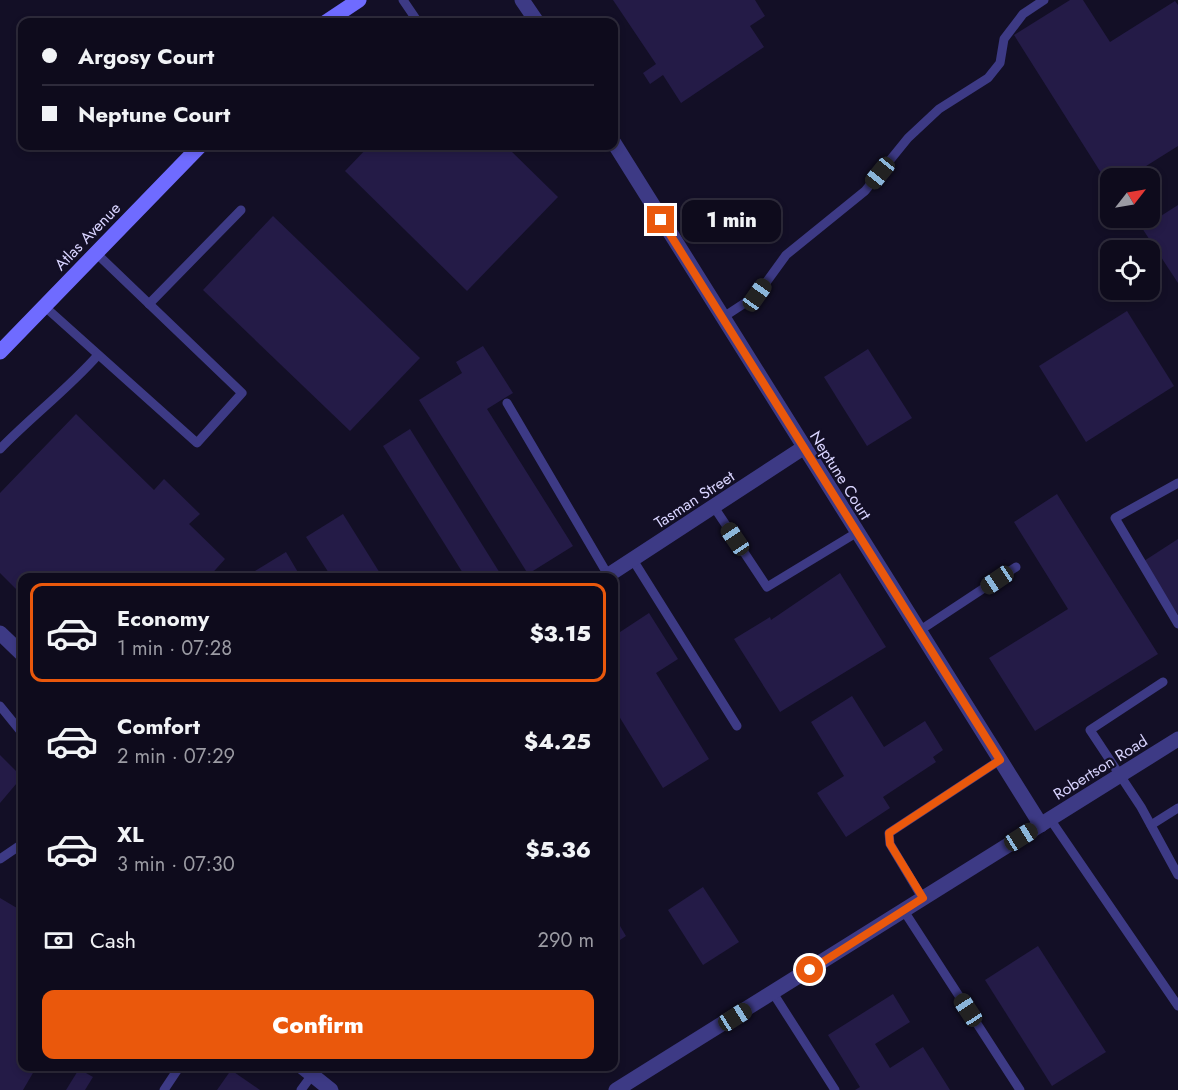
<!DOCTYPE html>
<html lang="en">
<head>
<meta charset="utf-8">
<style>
	:root { --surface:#0e0b1c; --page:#171425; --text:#f1f3f6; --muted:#9b9ba3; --line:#2e2b3b; --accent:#ea580c }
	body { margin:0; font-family:Jost,sans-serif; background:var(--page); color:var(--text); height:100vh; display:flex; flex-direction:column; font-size:22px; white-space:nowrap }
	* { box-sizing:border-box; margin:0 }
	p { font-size:20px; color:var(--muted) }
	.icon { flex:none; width:33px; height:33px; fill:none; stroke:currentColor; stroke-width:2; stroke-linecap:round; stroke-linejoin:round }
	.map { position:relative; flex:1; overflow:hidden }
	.details { position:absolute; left:18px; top:573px; width:600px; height:498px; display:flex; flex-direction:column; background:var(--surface); border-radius:12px; box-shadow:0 3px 9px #0003,0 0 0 2px var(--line) }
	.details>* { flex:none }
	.hud { position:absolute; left:18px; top:18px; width:600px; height:132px; border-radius:12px; box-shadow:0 3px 9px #0003,0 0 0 2px var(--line); display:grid; align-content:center; height:132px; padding:0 24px; background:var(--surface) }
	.needle { width:39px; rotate:59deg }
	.controls { position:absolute; left:1100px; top:168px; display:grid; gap:12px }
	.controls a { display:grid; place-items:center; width:60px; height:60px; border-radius:12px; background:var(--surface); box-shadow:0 3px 9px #0003,0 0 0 2px var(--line); font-size:30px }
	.end { position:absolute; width:27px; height:27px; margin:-14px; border:8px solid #ea580c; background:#fff; box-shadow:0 0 0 3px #fff }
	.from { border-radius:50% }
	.bubble { position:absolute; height:42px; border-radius:12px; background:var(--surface); box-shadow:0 3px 9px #0003,0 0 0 2px var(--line); font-size:20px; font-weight:800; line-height:42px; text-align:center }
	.car { position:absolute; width:18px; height:36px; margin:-18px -9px; border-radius:8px; box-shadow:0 0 4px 2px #0007; background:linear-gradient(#222 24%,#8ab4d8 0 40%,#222 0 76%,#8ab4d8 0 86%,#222 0) }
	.hud b { display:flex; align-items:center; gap:21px; height:57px; font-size:22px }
	.hud b+b { border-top:2px solid var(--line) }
	.hud i { width:15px; height:15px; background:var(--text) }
	ul { padding:10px 0 0; list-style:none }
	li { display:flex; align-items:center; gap:18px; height:99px; margin:0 12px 9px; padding:0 12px; border:3px solid transparent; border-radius:12px }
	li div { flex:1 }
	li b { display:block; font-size:22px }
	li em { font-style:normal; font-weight:800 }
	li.active { border-color:var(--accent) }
	li>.icon { width:54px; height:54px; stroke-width:1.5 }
	.pay { display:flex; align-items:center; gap:15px; height:66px; padding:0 24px; font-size:22px }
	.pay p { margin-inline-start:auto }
	.button { display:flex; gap:12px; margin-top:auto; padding:12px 24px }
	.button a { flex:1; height:69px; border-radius:12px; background:var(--accent); color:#fff; font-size:24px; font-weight:800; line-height:69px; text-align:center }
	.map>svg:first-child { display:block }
</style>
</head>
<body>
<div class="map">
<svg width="1178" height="1090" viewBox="0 0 1178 1090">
	<rect width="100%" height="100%" fill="#130f26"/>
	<!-- building -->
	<g fill="#241b47">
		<path d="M613,0h142l10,16 -15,10 14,21 -83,56 -18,-28 -13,9 -7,-11 13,-9z"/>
		<path d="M1070,0h13l27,42 65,-41 3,4v141l-51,32h-17v9l-96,-152z"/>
		<path d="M369,146h137l52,51 -91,94 -122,-120z"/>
		<path d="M1178,205v78l-36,-55z"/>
		<path d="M273,216l147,142 -70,73 -147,-141z"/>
		<path d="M1127,311l47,75 -88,56 -47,-76z"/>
		<path d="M483,346l30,47 -26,16 86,137 -45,28 -109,-174 43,-27 -6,-11z"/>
		<path d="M868,349l44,69 -45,28 -43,-69z"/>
		<path d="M76,414l78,76 10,-11 36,35 -11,10 36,35 -17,19h-186v17l-22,-22v-80z"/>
		<path d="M410,429l93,149h-37l-83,-132z"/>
		<path d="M1057,494l101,160 -123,77 -46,-73 79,-49 -54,-87z"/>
		<path d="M343,514l40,64h-51l-26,-41z"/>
		<path d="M1178,539v76l-34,-54z"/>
		<path d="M286,552l13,22 -5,4h-35l-4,-7z"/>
		<path d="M840,573l46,74 -106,65 -46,-73 36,-22 1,3z"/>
		<path d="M649,613l29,46 -22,14 53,86 -46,29 -49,-80v-72z"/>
		<path d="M852,696l32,51 41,-26 18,29 -10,7 3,5 -53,35 7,11 -44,29 -29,-44 27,-17 -33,-54z"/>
		<path d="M0,755l22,22 -22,26z"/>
		<path d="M703,887l36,55 -36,23 -35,-55z"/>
		<path d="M0,898l22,13v155h15l-14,24h-23z"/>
		<path d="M614,916l12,20 -12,8z"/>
		<path d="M1038,946l68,106 -54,34 -67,-106z"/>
		<path d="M893,994l17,28 -35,22 15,24 33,-21 27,43h-95l5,-3 -32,-52z"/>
		<path d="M79,1069l14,8 -8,13h-19z"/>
		<path d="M231,1070l29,20h-43z"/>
	</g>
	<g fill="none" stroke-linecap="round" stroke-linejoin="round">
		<!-- lane -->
		<g stroke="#3d3a85" stroke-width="9">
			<path d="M403,0l15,22"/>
			<path d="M454,22h1"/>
			<path d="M149,304l92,-94"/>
			<path d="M44,306l153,137 45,-50 -146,-140"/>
			<path d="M722,318l35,-23 29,-40 79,-64 43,-53 31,-29 49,-31 12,-15 4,-24 19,-25 21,-14"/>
			<path d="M507,403l101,172"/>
			<path d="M0,449c32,-33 68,-60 98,-94"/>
			<path d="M1178,483l-63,35 63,106"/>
			<path d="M714,507l53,80 89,-54"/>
			<path d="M633,560l104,166"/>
			<path d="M919,631l97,-64"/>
			<path d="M1163,682l-73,48 51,77 37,68"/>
			<path d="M0,706l22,27"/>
			<path d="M1050,819l128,187"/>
			<path d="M1151,825l27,-17"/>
			<path d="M0,859l22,-15"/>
			<path d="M923,899l-33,-55 -1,-11 111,-73"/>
			<path d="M904,911l116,179"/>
			<path d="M773,993l62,97"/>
			<path d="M164,1090l16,-24"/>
			<path d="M301,1090l11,-15"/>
		</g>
		<!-- street -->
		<g stroke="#3d3a85" stroke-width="15">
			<path d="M522,0l15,22"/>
			<path d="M614,143l427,682"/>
			<path d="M604,578l199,-130"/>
			<path d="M0,633l22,21"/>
			<path d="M301,1066l30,24"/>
			<path d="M616,1090l562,-351"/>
		</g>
		<!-- secondary -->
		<g stroke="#6f6bff" stroke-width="15">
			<path d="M326,22l33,-22"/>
			<path d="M0,352l200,-206"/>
		</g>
	</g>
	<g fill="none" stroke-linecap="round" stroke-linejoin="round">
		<!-- route -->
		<path stroke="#ea580c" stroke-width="8" d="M661,220l339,540 -111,73 1,11 33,54 -113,72"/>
	</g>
	<g text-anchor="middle" stroke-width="4.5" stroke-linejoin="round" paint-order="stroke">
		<!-- street labels -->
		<g font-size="16" fill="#d9d4ff" stroke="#130f26">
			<text transform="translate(87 236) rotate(-46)" y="6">Atlas Avenue</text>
			<text transform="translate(841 475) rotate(58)" y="6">Neptune Court</text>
			<text transform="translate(694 499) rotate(-33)" y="6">Tasman Street</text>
			<text transform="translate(1100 767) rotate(-32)" y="6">Robertson Road</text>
		</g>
	</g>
</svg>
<div class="controls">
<a><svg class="needle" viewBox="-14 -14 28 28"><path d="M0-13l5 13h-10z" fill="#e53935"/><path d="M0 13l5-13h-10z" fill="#9b9ba3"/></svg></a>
<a><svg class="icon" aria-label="locate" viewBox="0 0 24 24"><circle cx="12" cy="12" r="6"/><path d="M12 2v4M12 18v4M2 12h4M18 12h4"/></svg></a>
</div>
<i class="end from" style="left:810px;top:970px"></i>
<i class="end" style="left:661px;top:220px"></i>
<div class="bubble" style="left:682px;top:200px;width:99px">1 min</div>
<i class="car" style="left:880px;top:173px;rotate:219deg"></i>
<i class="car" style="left:757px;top:295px;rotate:35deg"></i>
<i class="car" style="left:735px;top:539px;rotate:326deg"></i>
<i class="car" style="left:997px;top:580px;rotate:236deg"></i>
<i class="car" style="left:1021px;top:837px;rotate:58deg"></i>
<i class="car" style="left:968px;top:1010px;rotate:327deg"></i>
<i class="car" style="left:735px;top:1017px;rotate:58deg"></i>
<div class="hud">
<b><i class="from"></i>Argosy Court</b>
<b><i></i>Neptune Court</b>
</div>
<section class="details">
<ul>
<li class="active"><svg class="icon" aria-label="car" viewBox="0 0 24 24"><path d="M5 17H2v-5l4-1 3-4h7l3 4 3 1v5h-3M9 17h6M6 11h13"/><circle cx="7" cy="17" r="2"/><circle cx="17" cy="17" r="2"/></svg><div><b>Economy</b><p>1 min · 07:28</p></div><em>$3.15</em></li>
<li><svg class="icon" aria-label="car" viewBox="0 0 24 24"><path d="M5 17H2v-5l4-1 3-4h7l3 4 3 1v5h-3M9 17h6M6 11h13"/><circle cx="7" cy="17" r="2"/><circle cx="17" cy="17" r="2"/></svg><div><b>Comfort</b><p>2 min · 07:29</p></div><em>$4.25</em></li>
<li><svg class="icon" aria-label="car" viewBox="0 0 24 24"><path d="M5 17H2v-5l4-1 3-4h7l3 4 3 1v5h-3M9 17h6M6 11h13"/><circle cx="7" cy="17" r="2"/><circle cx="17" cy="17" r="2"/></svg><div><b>XL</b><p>3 min · 07:30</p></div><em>$5.36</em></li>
</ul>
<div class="pay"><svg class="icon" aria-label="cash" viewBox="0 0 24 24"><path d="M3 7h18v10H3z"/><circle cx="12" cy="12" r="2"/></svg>Cash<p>290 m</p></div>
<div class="button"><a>Confirm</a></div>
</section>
</div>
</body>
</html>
